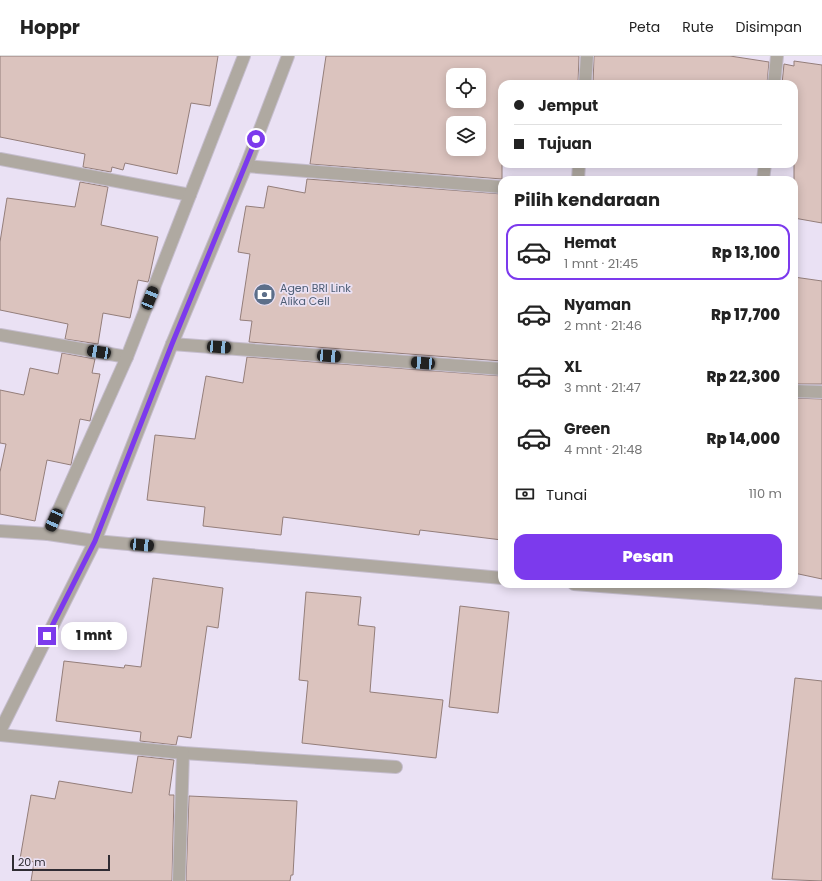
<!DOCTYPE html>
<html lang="id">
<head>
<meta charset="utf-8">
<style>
	:root { --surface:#fff; --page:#f2f2f2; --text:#222; --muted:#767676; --line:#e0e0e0; --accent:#7c3aed }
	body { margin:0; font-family:Poppins,sans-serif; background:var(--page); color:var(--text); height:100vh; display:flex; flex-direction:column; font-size:15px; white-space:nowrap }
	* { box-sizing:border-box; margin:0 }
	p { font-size:13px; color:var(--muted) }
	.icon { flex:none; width:22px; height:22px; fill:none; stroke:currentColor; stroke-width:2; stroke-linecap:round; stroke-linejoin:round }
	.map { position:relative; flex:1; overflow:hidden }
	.drawer { position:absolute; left:498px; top:120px; width:300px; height:412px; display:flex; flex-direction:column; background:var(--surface); border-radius:12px; box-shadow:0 2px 10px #0003 }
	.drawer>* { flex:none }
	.top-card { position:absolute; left:498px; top:24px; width:300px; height:88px; border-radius:12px; box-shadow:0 2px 10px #0003; display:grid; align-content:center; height:88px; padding:0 16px; background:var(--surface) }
	.buttons { position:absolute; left:446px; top:12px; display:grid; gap:8px }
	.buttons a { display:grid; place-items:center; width:40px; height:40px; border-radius:8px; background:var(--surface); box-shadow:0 2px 10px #0003; font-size:20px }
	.scale { position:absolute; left:12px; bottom:10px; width:98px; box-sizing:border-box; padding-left:4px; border:2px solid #2f2c33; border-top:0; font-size:11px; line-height:14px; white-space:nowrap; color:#2f2c33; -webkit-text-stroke:3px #eae1f4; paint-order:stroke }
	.end { position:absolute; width:18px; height:18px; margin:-9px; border:5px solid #7c3aed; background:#fff; box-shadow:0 0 0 2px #fff }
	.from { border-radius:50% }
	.bubble { position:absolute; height:28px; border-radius:12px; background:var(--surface); box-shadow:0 2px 10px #0003; font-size:13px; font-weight:800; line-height:28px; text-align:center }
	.car { position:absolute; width:12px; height:24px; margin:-12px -6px; border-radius:5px; box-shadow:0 0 3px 1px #0007; background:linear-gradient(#222 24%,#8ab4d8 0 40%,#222 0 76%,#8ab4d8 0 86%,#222 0) }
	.top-card b { display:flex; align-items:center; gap:14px; height:38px; font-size:15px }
	.top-card b+b { border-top:1px solid var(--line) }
	.top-card i { width:10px; height:10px; background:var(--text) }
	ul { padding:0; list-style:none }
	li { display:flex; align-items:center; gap:12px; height:56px; margin:0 8px 6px; padding:0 8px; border:2px solid transparent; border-radius:12px }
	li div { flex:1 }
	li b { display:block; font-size:15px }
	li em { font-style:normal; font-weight:800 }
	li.current { border-color:var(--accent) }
	li>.icon { width:36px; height:36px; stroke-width:1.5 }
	h2 { padding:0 16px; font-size:18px; line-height:48px }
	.pay { display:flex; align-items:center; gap:10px; height:44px; padding:0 16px; font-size:15px }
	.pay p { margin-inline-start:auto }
	.button { display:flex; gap:8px; margin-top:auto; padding:8px 16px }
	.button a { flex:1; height:46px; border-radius:12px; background:var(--accent); color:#fff; font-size:16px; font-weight:800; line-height:46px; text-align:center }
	header { display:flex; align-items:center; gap:24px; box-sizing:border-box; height:56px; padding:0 20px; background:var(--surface); border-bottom:1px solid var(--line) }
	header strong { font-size:19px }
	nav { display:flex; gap:22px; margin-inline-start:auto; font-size:14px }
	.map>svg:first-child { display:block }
</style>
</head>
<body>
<header>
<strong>Hoppr</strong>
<nav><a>Peta</a><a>Rute</a><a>Disimpan</a></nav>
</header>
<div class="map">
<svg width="822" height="825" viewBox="0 0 822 825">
	<rect width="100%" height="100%" fill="#eae1f4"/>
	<!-- building -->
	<g fill="#dbc3be" stroke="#947e7a" fill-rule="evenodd">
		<path d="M0,0h218l-8,50 -19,-3 -14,71 -52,-11 -2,7 -11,-3 -1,5 -28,-5 2,-13 -85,-17z"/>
		<path d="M326,0h253l-1,28h-76v95l-192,-15zM453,19h26v26h-26zM453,67h26v26h-26z"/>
		<path d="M594,0h136l39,6 -2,22h-174z"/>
		<path d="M794,5l28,4v158l-28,-5v-134h-12l2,-20 10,2z"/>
		<path d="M307,123l195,15v167l-253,-19 3,-21 -12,-1 10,-66 -12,-2 8,-46 18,2 4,-22 37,7z"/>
		<path d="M80,126l28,5 -7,38 57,12 -9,42 -1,3 -10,-2 -8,38 -27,-5 -5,31 -33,-5 3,-15 -68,-14v-68l7,-44 68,9z"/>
		<path d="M794,221l28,4v103h-28z"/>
		<path d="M62,297l33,6 -3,14 8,1 -10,47 -10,-2 -9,46 -24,-5 -12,61 -35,-7v-42l6,-28 -6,-1v-53l24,5 6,-27 28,6z"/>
		<path d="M247,301l255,19v164l-82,-10 -1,5 -136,-18 -2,18 -78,-9 2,-19 -58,-7 8,-65 40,4 11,-63 37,7z"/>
		<path d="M794,342l28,1v180l-28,-6z"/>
		<path d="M153,522l70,10 -5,40 -11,-2 -16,112 -13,-2 -2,9 -36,-4 1,-9 -85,-11 8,-60 60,7 1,-3 16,2z"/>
		<path d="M306,536l55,5 -3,28 17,2 -5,65 73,8 -7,58 -134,-15 6,-62 -9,-1z"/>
		<path d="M460,550l49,6 -11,101 -49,-6z"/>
		<path d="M795,622l27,3v200l-50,-2z"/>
		<path d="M138,700l36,4 -5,35h5l-2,86h-141l3,-19 -14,-3 11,-64 24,4 4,-18 73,12z"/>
		<path d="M189,740l108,5 -4,74h-2l-1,6h-104z"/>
	</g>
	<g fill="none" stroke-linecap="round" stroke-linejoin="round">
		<defs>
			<g id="minor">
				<path d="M585,28l2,-28"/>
				<path d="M774,28l3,-28"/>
				<path d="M0,103l190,36"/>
				<path d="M246,110l256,21"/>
				<path d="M578,124l1,-16"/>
				<path d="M763,124l2,-16"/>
				<path d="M0,279l127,22"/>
				<path d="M172,288l330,25"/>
				<path d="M794,335l28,1"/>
				<path d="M0,475l48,3 47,7 407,37"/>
				<path d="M48,478l79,-177 117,-301"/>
				<path d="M574,528l248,19"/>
				<path d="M0,675l95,-190 77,-197 74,-178 42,-110"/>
				<path d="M0,679l183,18 213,14"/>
				<path d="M179,825l4,-128"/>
			</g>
		</defs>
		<!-- minor casing -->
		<use href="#minor" stroke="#c5bdcd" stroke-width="14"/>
		<!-- minor -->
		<use href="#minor" stroke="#afa9a1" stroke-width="12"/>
	</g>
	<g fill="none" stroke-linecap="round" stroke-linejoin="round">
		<!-- route -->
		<path stroke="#7c3aed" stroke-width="5" d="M47,580l48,-95 77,-197 84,-205"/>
	</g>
	<!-- icons -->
	<defs>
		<symbol id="bank-disc" viewBox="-11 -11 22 22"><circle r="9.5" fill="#5c6f8a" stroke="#eae1f4"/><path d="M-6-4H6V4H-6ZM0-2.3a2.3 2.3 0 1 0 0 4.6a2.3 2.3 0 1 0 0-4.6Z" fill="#fff"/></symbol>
	</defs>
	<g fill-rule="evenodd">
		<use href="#bank-disc" x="252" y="226" width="25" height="25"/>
	</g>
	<g text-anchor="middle" stroke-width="3.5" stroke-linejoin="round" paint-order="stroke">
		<!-- service labels -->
		<g font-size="11" fill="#4e5e75" stroke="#eae1f4" text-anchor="start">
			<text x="280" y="236">Agen BRI Link<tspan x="280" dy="13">Alika Cell</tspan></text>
		</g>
	</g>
</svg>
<div class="buttons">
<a><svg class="icon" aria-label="locate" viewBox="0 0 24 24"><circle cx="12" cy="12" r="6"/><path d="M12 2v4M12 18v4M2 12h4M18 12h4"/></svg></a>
<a><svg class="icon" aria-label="layers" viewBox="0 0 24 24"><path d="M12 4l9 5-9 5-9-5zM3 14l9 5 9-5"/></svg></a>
</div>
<div class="scale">20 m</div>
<i class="end from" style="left:256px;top:83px"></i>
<i class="end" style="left:47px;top:580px"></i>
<div class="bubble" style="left:61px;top:566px;width:66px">1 mnt</div>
<i class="car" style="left:150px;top:242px;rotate:22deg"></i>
<i class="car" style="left:219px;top:291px;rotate:94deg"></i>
<i class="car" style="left:99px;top:296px;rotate:279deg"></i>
<i class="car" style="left:329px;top:300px;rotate:94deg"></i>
<i class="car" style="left:423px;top:307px;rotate:274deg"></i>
<i class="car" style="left:54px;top:464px;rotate:204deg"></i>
<i class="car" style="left:142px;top:489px;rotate:95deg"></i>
<div class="top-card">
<b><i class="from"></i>Jemput</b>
<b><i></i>Tujuan</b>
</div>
<section class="drawer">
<h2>Pilih kendaraan</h2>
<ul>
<li class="current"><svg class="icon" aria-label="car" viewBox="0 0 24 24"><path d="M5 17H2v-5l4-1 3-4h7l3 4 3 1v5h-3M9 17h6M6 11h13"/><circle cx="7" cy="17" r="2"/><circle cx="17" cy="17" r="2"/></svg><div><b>Hemat</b><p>1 mnt · 21:45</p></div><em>Rp 13,100</em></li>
<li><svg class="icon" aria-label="car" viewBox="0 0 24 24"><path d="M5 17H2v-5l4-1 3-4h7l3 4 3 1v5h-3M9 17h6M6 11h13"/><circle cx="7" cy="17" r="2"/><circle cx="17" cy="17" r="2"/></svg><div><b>Nyaman</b><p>2 mnt · 21:46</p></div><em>Rp 17,700</em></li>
<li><svg class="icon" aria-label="car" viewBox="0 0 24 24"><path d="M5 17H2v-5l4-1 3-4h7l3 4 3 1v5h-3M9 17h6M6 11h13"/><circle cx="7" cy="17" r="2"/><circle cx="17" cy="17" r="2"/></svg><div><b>XL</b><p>3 mnt · 21:47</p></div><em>Rp 22,300</em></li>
<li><svg class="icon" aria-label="car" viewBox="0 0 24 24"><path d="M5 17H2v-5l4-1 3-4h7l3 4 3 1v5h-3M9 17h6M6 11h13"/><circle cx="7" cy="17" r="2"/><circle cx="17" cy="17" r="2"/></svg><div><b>Green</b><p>4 mnt · 21:48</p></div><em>Rp 14,000</em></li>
</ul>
<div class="pay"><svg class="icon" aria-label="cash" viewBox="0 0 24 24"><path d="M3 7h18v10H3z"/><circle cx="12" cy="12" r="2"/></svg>Tunai<p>110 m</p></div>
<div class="button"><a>Pesan</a></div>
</section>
</div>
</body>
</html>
